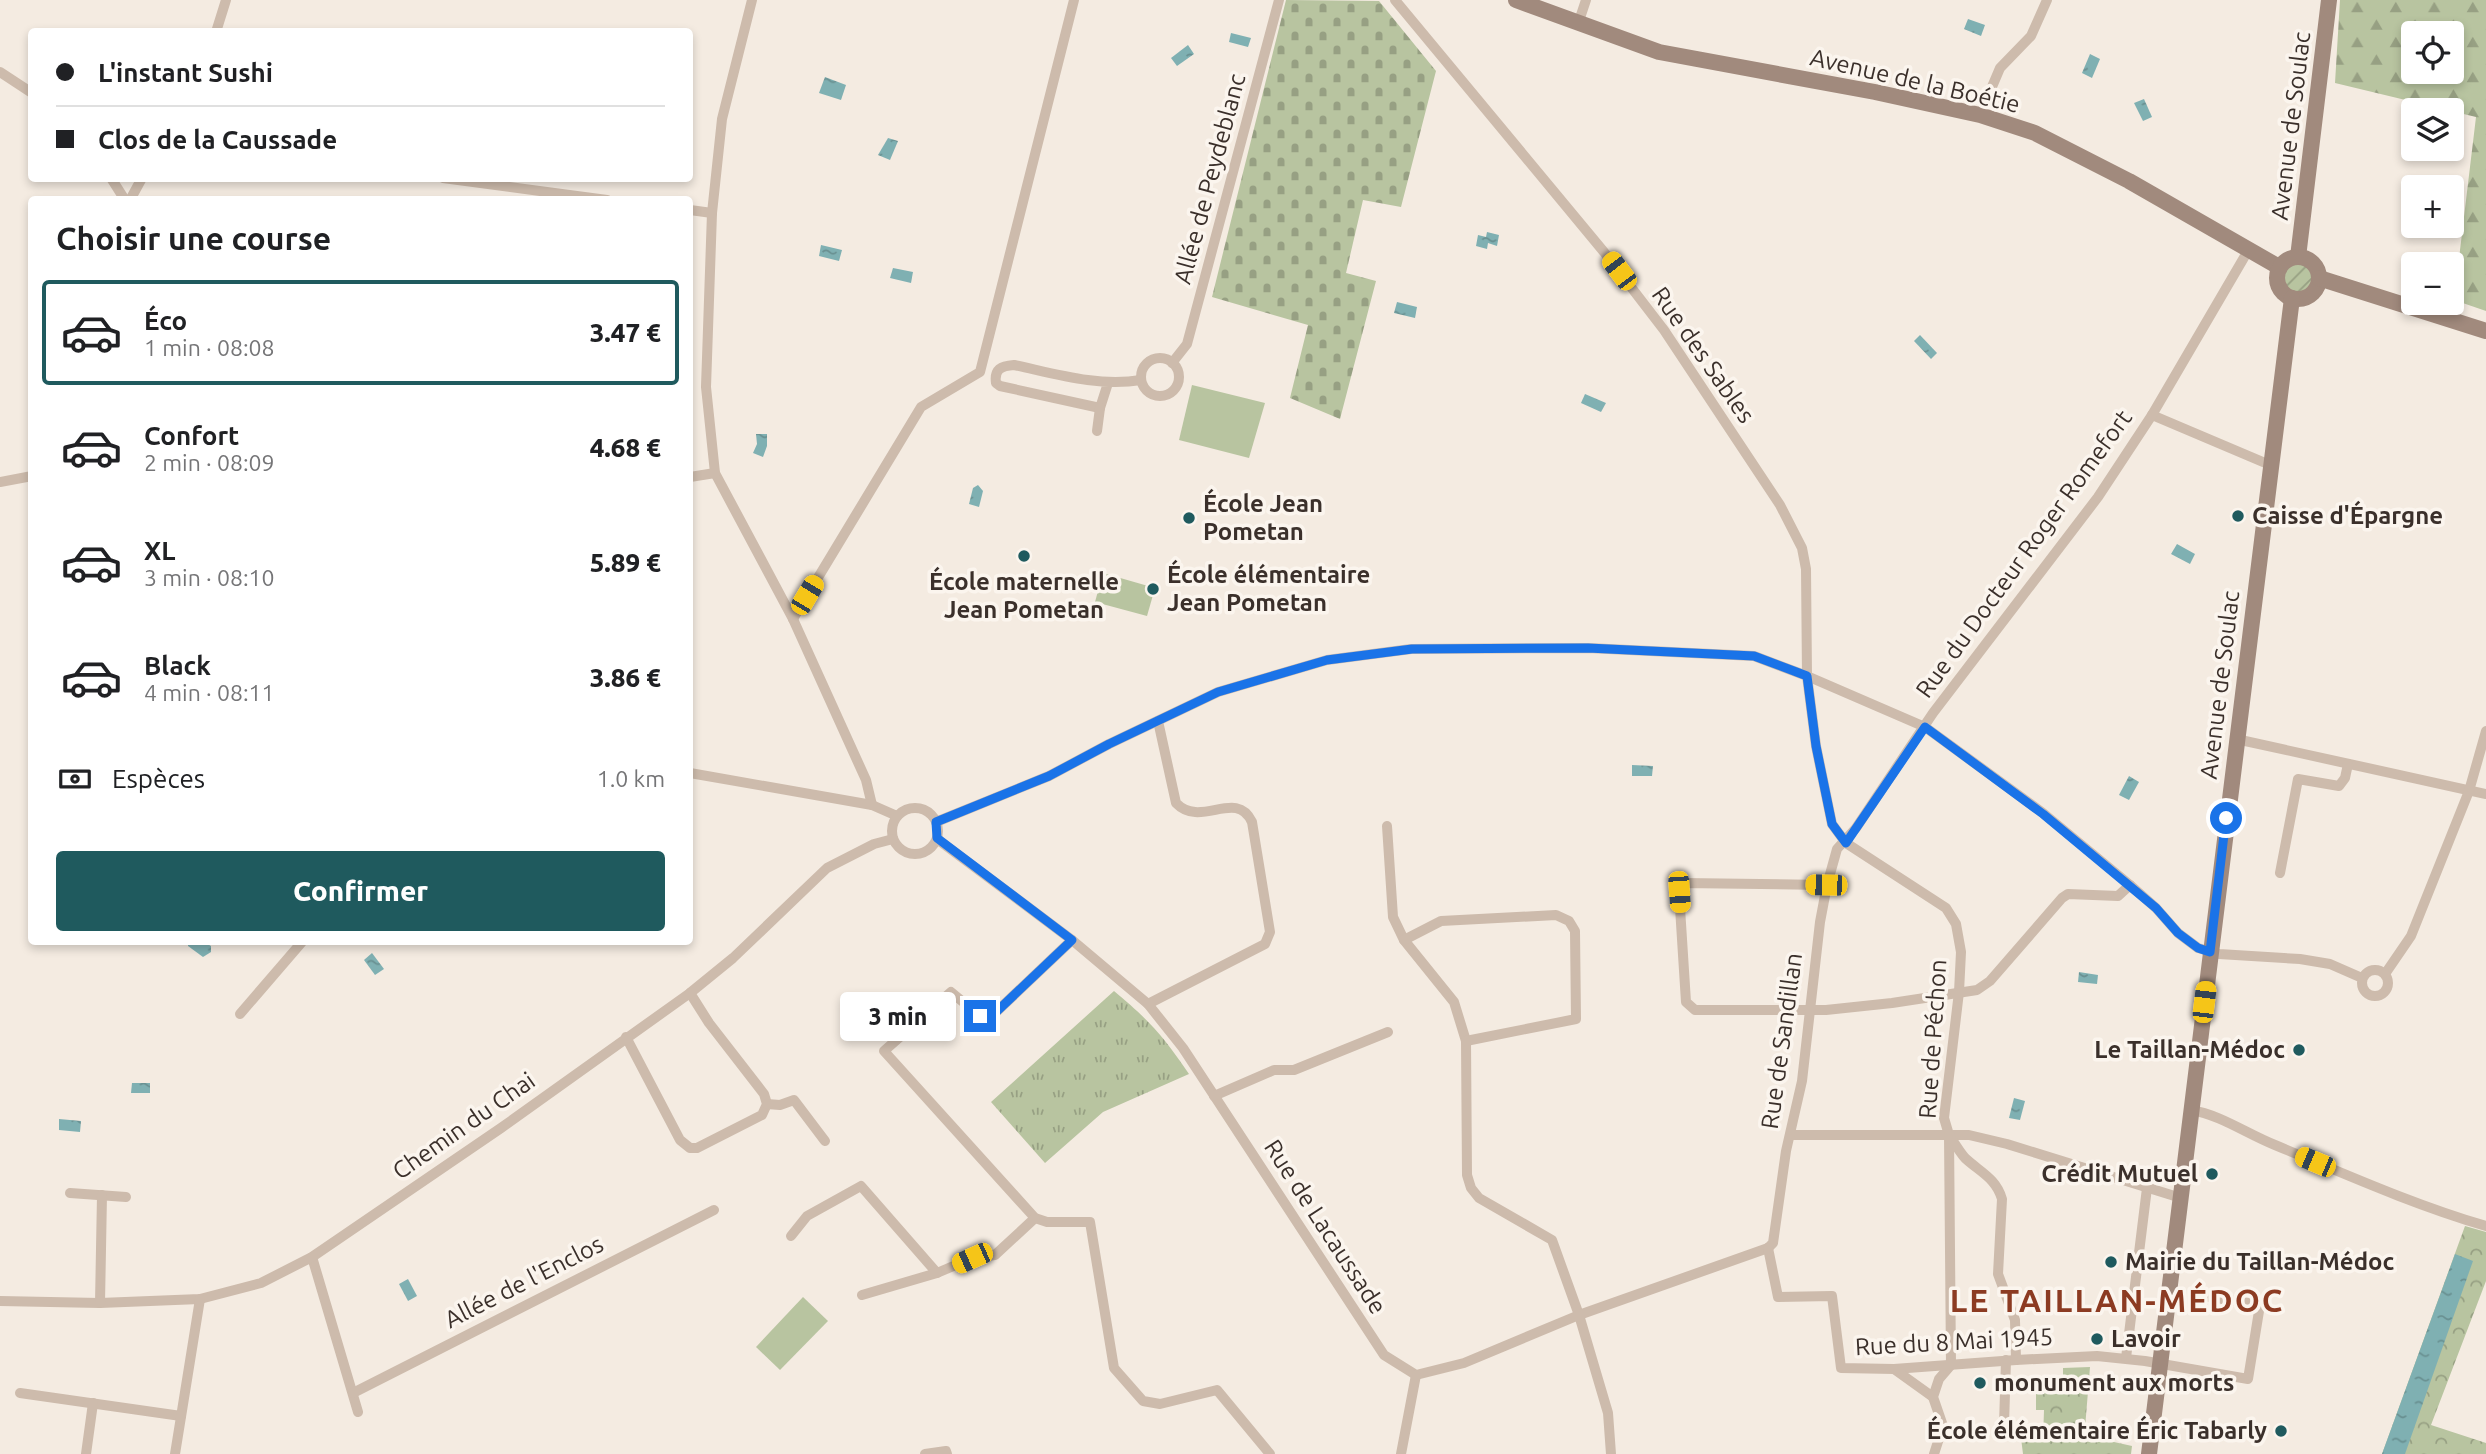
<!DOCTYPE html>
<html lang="fr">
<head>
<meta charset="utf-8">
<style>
	:root { --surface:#fff; --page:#f6f6f6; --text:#202124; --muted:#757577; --line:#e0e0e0; --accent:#1f5a5e }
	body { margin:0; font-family:Ubuntu,sans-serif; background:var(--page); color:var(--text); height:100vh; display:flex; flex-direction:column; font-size:26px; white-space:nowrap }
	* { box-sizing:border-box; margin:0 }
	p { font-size:23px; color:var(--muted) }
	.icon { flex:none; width:38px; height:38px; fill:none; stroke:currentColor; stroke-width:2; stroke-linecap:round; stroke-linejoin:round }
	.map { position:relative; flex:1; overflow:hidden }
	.sheet { position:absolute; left:28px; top:196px; width:665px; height:749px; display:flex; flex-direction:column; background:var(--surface); border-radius:7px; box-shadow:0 4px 10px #0003 }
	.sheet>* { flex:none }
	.top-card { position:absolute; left:28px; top:28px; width:665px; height:154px; border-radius:7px; box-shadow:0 4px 10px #0003; display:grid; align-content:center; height:154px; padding:0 28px; background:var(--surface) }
	.buttons { position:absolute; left:2401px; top:21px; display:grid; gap:14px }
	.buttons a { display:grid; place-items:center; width:63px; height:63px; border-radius:7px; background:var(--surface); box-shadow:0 4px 10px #0003; font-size:35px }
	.end { position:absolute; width:32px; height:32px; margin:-16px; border:9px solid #1a73e8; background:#fff; box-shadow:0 0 0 4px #fff }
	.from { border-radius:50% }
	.bubble { position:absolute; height:49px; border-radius:7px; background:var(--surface); box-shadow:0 4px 10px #0003; font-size:23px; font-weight:800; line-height:49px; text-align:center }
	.car { position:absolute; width:21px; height:42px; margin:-21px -10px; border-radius:9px; box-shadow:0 0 5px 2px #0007; background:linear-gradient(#f5c518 24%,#345 0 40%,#f5c518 0 76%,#345 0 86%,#f5c518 0) }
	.top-card b { display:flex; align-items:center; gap:24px; height:66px; font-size:26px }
	.top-card b+b { border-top:2px solid var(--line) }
	.top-card i { width:18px; height:18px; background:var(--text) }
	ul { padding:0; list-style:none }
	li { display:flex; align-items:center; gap:21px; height:105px; margin:0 14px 10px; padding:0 14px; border:4px solid transparent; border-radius:7px }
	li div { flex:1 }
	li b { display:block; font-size:26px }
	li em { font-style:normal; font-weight:800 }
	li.selected { border-color:var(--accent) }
	li>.icon { width:63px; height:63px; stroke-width:1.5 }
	h2 { padding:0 28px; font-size:32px; line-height:84px }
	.pay { display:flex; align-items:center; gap:18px; height:77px; padding:0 28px; font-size:26px }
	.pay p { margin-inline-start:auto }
	.action { display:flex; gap:14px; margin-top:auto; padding:14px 28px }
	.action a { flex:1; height:80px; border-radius:7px; background:var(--accent); color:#fff; font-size:28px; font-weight:800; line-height:80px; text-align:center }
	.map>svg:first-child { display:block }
</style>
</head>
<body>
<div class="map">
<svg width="2486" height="1454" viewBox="0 0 2486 1454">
	<defs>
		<pattern id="grass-tufts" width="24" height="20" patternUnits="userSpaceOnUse" patternTransform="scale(1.75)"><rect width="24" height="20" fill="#b8c4a0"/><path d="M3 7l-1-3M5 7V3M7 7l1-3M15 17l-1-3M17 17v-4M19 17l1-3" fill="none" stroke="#97a083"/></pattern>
		<pattern id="forest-firs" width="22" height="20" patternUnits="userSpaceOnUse" patternTransform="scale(1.75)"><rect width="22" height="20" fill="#b8c4a0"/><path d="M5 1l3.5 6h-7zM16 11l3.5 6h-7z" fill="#97a083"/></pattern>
		<pattern id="cemetery-stones" width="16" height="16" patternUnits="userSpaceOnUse" patternTransform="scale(1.75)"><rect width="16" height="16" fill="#b8c4a0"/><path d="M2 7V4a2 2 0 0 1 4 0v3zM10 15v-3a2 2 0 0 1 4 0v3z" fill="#97a083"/></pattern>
		<pattern id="park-crowns" width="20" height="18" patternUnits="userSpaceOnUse" patternTransform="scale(1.75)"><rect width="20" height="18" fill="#b8c4a0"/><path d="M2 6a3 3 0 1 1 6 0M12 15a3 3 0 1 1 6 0" fill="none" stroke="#97a083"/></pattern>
		<pattern id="garden-furrows" width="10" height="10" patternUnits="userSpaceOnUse" patternTransform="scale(1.75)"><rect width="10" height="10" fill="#b8c4a0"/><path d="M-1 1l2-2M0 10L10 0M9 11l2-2" fill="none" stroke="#97a083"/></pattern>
		<pattern id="water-ripples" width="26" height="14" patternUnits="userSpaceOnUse" patternTransform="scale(1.75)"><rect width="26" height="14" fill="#7fb0b2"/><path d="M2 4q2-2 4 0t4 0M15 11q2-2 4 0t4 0" fill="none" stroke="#699091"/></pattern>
	</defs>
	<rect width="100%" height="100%" fill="#f4ebe1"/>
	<!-- grass -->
	<path fill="url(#grass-tufts)" d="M1114,991c35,29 50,46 75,83l-86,38 -58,51 -54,-61z"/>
	<!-- forest -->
	<path fill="url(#forest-firs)" fill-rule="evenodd" d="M2340,0h146v311l-32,-11 22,-183 -141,-34zM2413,33h39v39h-39z"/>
	<!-- cemetery -->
	<path fill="url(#cemetery-stones)" d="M1286,0l93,1 57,70 -35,136 -38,-7 -17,73 30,8 -36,138 -50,-21 18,-73 -96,-28z"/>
	<!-- park -->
	<g fill="url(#park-crowns)">
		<path d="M2465,1226l21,6v49l-55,144 55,18v11h-104z"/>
		<path d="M2090,1367l-5,61 29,14 18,4 -1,8h-108l-2,-16 22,2 1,-30h-8v-21h27v-21z"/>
	</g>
	<!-- garden -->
	<circle fill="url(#garden-furrows)" cx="2297" cy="278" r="15"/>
	<!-- pitch -->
	<g fill="#b8c4a0">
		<path d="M1192,385l73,18 -16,55 -70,-18z"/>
		<path d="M1103,573l52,15 -8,28 -52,-14z"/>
		<path d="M803,1297l25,24 -48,49 -24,-23z"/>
	</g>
	<!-- water -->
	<g fill="url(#water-ripples)">
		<path d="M1968,19l17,6 -4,11 -17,-7z"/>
		<path d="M1231,33l20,5 -3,9 -19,-5z"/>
		<path d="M1188,45l6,9 -17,12 -6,-8z"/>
		<path d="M2090,54l10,5 -8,19 -10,-5z"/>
		<path d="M825,77l21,8 -5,15 -22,-7z"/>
		<path d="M2144,99l8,18 -9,4 -9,-18z"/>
		<path d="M888,138l10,3 -8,19 -12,-5z"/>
		<path d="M1487,232l12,3 -2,11 -9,-3 -1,6 -11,-3 2,-11 8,2z"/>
		<path d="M821,245l21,5 -3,11 -20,-5z"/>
		<path d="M893,268l20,4 -2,11 -21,-5z"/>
		<path d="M1397,302l20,5 -2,11 -21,-5z"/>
		<path d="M1920,335l17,18 -6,6 -17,-18z"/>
		<path d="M1585,394l21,9 -5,9 -20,-9z"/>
		<path d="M756,434h11v12l-4,11 -10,-4 4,-9z"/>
		<path d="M978,485l5,6 -4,16 -10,-3 4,-16z"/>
		<path d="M2177,544l18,10 -5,10 -19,-10z"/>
		<path d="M1632,765l21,1 -1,10h-20z"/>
		<path d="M2129,776l10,6 -10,18 -10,-5z"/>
		<path d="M188,942h16l7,4v6l-8,5 -15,-11z"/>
		<path d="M372,953l12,16 -9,6 -11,-15z"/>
		<path d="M2079,972l19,3 -1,9 -19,-2z"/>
		<path d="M132,1083h18v10h-19z"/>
		<path d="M2014,1098l11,3 -5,19 -11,-2z"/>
		<path d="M59,1119l22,2 -1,11 -21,-2z"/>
		<path d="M2455,1254l18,7 -68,193h-23z"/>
		<path d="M408,1279l9,17 -9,5 -9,-17z"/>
	</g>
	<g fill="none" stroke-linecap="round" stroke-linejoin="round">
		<!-- street -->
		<g stroke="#cdbbac" stroke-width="10">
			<path d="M752,0l-30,119 -10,94 -6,174 9,86 78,146 73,161 6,25"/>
			<path d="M1395,0l209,252 60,78 116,175 22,43 4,21 1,107 9,70 16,78 14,19 100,65 10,16 5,28 -2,40 -15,126 5,17 2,230 -12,14 -6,18 10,29 -9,28"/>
			<path d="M1578,24l8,-24"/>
			<path d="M216,32l10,-32"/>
			<path d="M0,72l32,21"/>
			<path d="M1980,115l20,-47 31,-32 16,-36"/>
			<path d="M111,178l14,22"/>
			<path d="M443,178l164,22"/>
			<path d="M130,200l12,-22"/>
			<path d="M690,210l22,3"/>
			<circle cx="1160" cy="377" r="19"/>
			<path d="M1172,363l15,-19 92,-344"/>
			<path d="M1108,383l-8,25 -100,-22 -4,-3c-2,-14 5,-17 18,-18 42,9 84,22 127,15"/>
			<path d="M2152,415l118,50"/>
			<path d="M1097,431l3,-23"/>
			<path d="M690,477l25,-4"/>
			<path d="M0,482l32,-6"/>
			<path d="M793,619l128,-212 59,-35 94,-372"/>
			<path d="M2236,739l250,55"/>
			<path d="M690,773l182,32 25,11"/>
			<circle cx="915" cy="831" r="23"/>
			<path d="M936,822l113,-46 60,-32 109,-52 109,-32 84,-11 177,-1 166,8 53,20 118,51 118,86 87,72 26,23 22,25 20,15 21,6 81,5 30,5 32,14"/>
			<path d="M1387,826l6,91 11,23 50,62 12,39 1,134 4,13 8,10 73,42 27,75 29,98 3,41"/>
			<path d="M937,839l135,101 76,64 35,44 201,307 32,20 48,-12 115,-48 189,-67"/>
			<path d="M2280,873l18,-94 41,7 6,-8 3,-14"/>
			<path d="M1827,885l-144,-2 -4,9 7,110 9,8h131l66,-7 85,-13 13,-9 72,-83 6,-4 50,2 12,-11"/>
			<path d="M1072,940l-79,75 -13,1 -29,-24 -67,59 151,167 12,4h43l24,146 29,33 17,3 57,-14 53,64"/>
			<path d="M1404,940l37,-19 115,-6 13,6 6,10 1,88 -110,22"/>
			<circle cx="2375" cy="983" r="13"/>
			<path d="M2385,974l26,-38 58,-145 17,-60"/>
			<path d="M1148,1004l117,-60 5,-12 -18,-110c-16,-34 -51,7 -76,-19l-18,-82"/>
			<path d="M240,1014l62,-72"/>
			<path d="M626,1037l54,103 10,8h7l65,-33 5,-11 -3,-10 -55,-71 -19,-30"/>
			<path d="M1214,1096l60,-26h20l94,-38"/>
			<path d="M767,1104l13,1 14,-5 31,41"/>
			<path d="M2191,1110c30,5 56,24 84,35 70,29 139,60 211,81"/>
			<path d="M1792,1135h177l38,9 174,54"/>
			<path d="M1949,1135c5,7 10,16 16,23 15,14 31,20 37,41l-4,75 17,46 1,40"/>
			<path d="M70,1193l56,4"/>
			<path d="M791,1236l16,-20 54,-30 76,87 35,-15 23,-3 40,-37"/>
			<path d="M1768,1248l5,-5 13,-92 16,-70 18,-159 7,-37 10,-36 19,-21 77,-115 165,-216 54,-82 97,-166"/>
			<path d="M1768,1248l10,49 54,-1 9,72 53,1 122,-9 81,-4 48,5 103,18 12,-74 -62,-10"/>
			<path d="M312,1257l46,155"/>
			<path d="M862,1295l75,-22"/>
			<path d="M0,1301l100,2 100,-4 61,-16 51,-26 189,-129 189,-135 43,-35 94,-90 47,-24 19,-5"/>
			<path d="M100,1303l2,-108"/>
			<path d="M2126,1358l21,-170"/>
			<path d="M1894,1369l39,28"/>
			<path d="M20,1393l161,23"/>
			<path d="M353,1393l361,-183"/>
			<path d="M2004,1425l2,-65"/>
			<path d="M86,1454l7,-51"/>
			<path d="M175,1454l25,-155"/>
			<path d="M925,1454l21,-3 1,3"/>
			<path d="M1401,1454l15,-79"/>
		</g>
		<!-- secondary -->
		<g stroke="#a18a7d" stroke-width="16">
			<path d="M1516,0l143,52 216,40 105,23 55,18 94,48 150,86"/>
			<path d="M2298,257l31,-257"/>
			<circle cx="2298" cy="278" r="21"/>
			<path d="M2319,278l167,53"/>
			<path d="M2149,1454l143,-1156"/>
		</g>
	</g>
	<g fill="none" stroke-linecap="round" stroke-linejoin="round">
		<!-- route -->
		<path stroke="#1a73e8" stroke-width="9" d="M980,1016l13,-1 79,-75 -135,-102 -1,-16 113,-46 60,-32 109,-52 109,-32 85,-11 176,-1 166,8 53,20 9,70 16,78 14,19 79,-116 118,87 113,94 22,25 20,15 12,4 16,-134"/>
	</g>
	<!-- markers -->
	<g fill="#1f5a5e" stroke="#fbf5ee" stroke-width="2.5">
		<circle cx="2238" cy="516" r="7"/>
		<circle cx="1189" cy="518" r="7"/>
		<circle cx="1024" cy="556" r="7"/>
		<circle cx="1153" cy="589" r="7"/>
		<circle cx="2299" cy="1050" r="7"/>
		<circle cx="2212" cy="1174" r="7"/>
		<circle cx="2111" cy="1262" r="7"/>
		<circle cx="2097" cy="1339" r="7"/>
		<circle cx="1980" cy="1383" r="7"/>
		<circle cx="2281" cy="1431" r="7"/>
	</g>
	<g text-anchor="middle" stroke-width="7" stroke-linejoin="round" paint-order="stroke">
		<!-- street labels -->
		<g font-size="24" fill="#3b302b" stroke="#fbf5ee">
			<text transform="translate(1915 81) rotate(13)" y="8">Avenue de la Boétie</text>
			<text transform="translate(2291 126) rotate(-83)" y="8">Avenue de Soulac</text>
			<text transform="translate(1210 179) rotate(-75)" y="8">Allée de Peydeblanc</text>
			<text transform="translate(1703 355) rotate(55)" y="8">Rue des Sables</text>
			<text transform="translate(2024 554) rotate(-54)" y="8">Rue du Docteur Roger Romefort</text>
			<text transform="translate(2220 685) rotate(-83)" y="8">Avenue de Soulac</text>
			<text transform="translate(1933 1039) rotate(-86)" y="8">Rue de Péchon</text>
			<text transform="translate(1782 1041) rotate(-82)" y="8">Rue de Sandillan</text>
			<text transform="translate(464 1126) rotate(-35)" y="8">Chemin du Chai</text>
			<text transform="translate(1325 1227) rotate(57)" y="8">Rue de Lacaussade</text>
			<text transform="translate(524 1282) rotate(-27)" y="8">Allée de l'Enclos</text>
			<text transform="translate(1954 1342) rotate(-3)" y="8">Rue du 8 Mai 1945</text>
		</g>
		<!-- poi labels -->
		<g font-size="24" font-weight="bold" fill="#3b302b" stroke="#fbf5ee" text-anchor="start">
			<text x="1203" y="512">École Jean<tspan x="1203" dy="28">Pometan</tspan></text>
			<text x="2252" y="524">Caisse d'Épargne</text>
			<text x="1167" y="583">École élémentaire<tspan x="1167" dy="28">Jean Pometan</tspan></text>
			<text x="1024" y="590" text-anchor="middle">École maternelle<tspan x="1024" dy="28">Jean Pometan</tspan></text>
			<text x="2285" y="1058" text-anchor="end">Le Taillan-Médoc</text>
			<text x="2198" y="1182" text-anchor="end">Crédit Mutuel</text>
			<text x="2125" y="1270">Mairie du Taillan-Médoc</text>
			<text x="2111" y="1347">Lavoir</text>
			<text x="1994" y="1391">monument aux morts</text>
			<text x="2267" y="1439" text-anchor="end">École élémentaire Éric Tabarly</text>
		</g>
		<!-- district labels -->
		<g font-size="32" font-weight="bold" letter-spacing="2" fill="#8c3b22" stroke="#fbf5ee">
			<text x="2117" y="1312">LE TAILLAN-MÉDOC</text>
		</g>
	</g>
</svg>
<div class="buttons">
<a><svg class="icon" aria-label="locate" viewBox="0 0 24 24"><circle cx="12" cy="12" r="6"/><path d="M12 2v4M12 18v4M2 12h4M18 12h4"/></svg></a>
<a><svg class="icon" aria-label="layers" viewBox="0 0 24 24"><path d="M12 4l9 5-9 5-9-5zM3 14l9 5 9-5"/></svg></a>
<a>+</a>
<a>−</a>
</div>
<i class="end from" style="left:2226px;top:818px"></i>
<i class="end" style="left:980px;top:1016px"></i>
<div class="bubble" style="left:840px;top:992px;width:116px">3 min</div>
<i class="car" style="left:1619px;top:271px;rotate:323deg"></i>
<i class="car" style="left:807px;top:595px;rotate:31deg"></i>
<i class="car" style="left:1826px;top:885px;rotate:271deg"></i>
<i class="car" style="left:1679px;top:892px;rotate:176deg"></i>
<i class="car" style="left:2204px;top:1002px;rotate:7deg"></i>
<i class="car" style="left:2315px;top:1162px;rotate:293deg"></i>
<i class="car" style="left:972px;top:1258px;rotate:246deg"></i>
<div class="top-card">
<b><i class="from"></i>L'instant Sushi</b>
<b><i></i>Clos de la Caussade</b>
</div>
<section class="sheet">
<h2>Choisir une course</h2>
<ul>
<li class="selected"><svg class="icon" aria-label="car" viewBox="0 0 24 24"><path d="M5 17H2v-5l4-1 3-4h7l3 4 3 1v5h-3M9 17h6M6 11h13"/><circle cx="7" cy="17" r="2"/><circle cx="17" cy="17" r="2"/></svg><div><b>Éco</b><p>1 min · 08:08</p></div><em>3.47 €</em></li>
<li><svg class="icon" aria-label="car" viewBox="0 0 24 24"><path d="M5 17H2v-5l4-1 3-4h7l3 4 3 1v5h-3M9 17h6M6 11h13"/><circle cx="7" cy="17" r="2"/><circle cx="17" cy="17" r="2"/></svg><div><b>Confort</b><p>2 min · 08:09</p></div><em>4.68 €</em></li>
<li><svg class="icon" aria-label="car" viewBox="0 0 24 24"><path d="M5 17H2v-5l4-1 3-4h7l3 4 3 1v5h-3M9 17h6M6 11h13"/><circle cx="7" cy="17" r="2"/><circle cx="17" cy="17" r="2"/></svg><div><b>XL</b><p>3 min · 08:10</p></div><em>5.89 €</em></li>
<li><svg class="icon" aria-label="car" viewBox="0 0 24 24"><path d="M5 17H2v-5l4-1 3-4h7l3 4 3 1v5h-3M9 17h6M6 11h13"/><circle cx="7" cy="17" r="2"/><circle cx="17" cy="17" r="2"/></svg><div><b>Black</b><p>4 min · 08:11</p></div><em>3.86 €</em></li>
</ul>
<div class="pay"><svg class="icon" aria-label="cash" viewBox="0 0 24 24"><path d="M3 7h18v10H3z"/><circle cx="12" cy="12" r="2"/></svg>Espèces<p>1.0 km</p></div>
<div class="action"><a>Confirmer</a></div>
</section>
</div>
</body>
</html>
